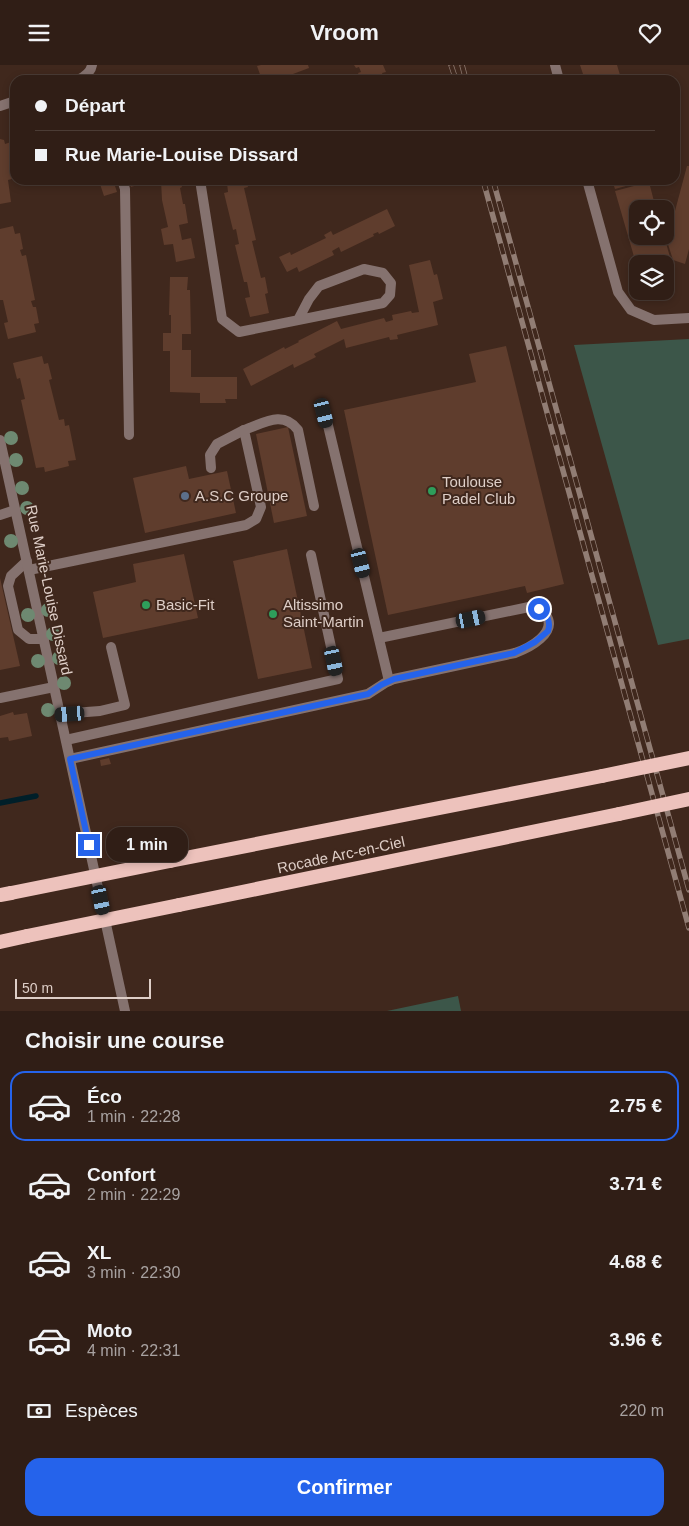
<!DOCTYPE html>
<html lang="fr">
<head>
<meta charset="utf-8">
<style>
	:root { --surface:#301e16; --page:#3c2b23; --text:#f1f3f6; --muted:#a8a2a1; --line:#4b3c35; --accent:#2563eb }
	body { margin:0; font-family:Helvetica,sans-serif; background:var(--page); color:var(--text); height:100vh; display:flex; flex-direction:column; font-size:19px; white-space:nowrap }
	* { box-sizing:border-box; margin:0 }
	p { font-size:16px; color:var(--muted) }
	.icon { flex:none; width:28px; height:28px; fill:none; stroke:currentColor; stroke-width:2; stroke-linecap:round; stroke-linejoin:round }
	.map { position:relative; height:946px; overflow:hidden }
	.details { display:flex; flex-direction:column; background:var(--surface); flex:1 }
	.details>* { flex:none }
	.banner { position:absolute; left:10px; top:10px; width:670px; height:110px; border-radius:15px; box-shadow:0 2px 8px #0003,0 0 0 1px var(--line); display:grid; align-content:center; height:110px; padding:0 25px; background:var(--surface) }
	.controls { position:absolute; left:629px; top:135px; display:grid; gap:10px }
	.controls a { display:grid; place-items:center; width:45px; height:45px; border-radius:10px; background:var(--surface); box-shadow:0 2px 8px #0003,0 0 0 1px var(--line); font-size:25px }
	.scale { position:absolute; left:15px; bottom:12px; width:136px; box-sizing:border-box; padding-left:5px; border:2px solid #decec7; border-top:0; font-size:14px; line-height:18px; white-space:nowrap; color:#decec7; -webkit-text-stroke:4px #40281d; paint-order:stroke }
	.end { position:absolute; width:22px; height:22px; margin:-11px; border:6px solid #2563eb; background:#fff; box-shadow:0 0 0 2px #fff }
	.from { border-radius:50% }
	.bubble { position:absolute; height:35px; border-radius:15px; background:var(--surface); box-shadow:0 2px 8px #0003,0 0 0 1px var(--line); font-size:16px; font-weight:700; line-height:35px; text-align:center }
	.car { position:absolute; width:15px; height:30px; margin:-15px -8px; border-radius:6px; box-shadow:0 0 4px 1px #0007; background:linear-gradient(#222 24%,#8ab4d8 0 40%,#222 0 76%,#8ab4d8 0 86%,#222 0) }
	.banner b { display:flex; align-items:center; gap:18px; height:48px; font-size:19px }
	.banner b+b { border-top:1px solid var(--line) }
	.banner i { width:12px; height:12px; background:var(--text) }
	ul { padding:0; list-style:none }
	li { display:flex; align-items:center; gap:15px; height:70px; margin:0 10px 8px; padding:0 15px; border:2px solid transparent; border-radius:15px }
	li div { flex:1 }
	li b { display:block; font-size:19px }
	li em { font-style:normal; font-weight:700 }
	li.current { border-color:var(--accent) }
	li>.icon { width:45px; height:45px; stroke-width:1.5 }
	h2 { padding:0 25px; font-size:22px; line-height:60px }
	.pay { display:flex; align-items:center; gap:12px; height:55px; padding:0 25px; font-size:19px }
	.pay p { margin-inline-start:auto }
	.button { display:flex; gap:10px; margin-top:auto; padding:10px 25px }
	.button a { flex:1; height:58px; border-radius:15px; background:var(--accent); color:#fff; font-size:20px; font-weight:700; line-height:58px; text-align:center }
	header { display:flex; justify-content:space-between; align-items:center; height:65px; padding:0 25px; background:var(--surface); font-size:22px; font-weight:700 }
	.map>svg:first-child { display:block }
</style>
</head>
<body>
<header><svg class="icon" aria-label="menu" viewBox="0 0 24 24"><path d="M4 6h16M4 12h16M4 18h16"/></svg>Vroom<svg class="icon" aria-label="heart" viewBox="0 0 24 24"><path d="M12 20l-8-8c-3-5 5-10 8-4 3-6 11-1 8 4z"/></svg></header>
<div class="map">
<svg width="689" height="946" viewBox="0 0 689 946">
	<rect width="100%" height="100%" fill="#40281d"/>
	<!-- green -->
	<g fill="#3c5649">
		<path d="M689,274v300l-31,6 -84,-300z"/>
		<path d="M458,931l3,15h-74z"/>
	</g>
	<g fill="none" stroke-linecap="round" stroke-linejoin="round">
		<!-- stream -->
		<path stroke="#001f29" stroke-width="5.5" d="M0,738l36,-7"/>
	</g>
	<!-- building -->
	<g fill="#5f3d2d">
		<path d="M261,0h47l1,3 -32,12h-15l-5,-14z"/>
		<path d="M354,0h29l3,7 -4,1 3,7h-24l-3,-7 3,-1 -2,-5 -3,1z"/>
		<path d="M580,0h37l3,10 -16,5h-19z"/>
		<path d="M15,69v44l-7,2 3,22 -11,2v-65l4,1 1,4 6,-2 -1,-5z"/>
		<path d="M687,101h2v83l-4,15 -12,-4 -6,-19z"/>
		<path d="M113,115l4,12 -13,4 -4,-12z"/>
		<path d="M129,115h14l1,3 -13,4z"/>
		<path d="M161,115h19l2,7 -2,1 3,16h2l3,19 -9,2 3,15 9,-2 4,20 -19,4 -3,-18 -9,1 -3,-16 7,-2 -6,-27z"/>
		<path d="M240,115h6l2,7 -4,1 12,52 -4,1 9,37 4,-1 3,16 -3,1 4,19 -19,4 -5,-19 5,-1 -3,-15h-3l-9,-37 4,-1 -3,-15 -3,1 -9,-37 4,-1 -1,-9z"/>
		<path d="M612,115h32v1l-29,8z"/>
		<path d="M649,117l7,27h-18v27h26l8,28 -7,2v-2h-27l-1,3 -22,-76z"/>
		<path d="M387,144l8,17 -16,8 -1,-2 -5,2 1,2 -33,16 -2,-5 -7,4 2,4 -35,17 -2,-5 -10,5 -8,-15 11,-5 1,3 35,-17 -2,-3 7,-4 2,4z"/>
		<path d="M13,161l2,8 5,-1 3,16 -3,1 2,6 4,-1 9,45 -4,1 2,6h3l3,16 -5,1 2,8 -28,7 -4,-16 4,-1 -5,-22h-3v-71z"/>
		<path d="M430,195l4,15 3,-1 6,25 -10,3 5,23 -41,10 1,4 -8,1 -1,-3 -43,11 -2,-9 -30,15 2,3 -22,11 -1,-4 -42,22 -8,-17 41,-22 1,2 14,-7 -1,-1 39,-20 4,8 43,-11 2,4 7,-2 -1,-5 19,-4 1,2 7,-1 -10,-47z"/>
		<path d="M170,212h18l-1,13h3l1,44h-9v16h9v27h46v22h-12l1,4h-26v-10l-30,-1v-41h-7v-18h8v-18h-2z"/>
		<path d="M506,281l58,238 -37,9 -2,-7 -137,29 -44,-205 132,-28 -7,-28z"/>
		<path d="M42,291l2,8 4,-1 4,16 -3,1 10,40 5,-1 1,7 4,-1 7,35 -8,1 1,5 -24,6 -1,-5 -8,1 -15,-68 4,-1 -5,-21 -3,1 -4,-16z"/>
		<path d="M288,362l19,89 -33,7 -18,-89z"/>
		<path d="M186,401l3,13 38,-8 9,42 -91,20 -12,-55z"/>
		<path d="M287,484l25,119 -54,11 -25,-118z"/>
		<path d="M184,489l14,64 -95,20 -10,-46 43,-10 -3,-18z"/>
		<path d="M0,513l20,88 -20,4z"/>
		<path d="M13,647l1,3 13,-2 5,23 -23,5 -1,-4 -8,1v-22z"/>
		<path d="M109,693l2,6 -10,2 -1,-6z"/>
	</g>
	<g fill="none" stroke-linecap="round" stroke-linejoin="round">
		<!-- service -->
		<g stroke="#85726f" stroke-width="10">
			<path d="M122,115l3,9 4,246"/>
			<path d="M200,115l22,139 17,13 144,-29 7,-8 1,-12 -8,-10 -19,-4 -45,17 -10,13 -11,21"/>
			<path d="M325,348l64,268"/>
			<path d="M211,403l-1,-13 7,-11 27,-14"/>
			<path d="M0,450l15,-5"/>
			<path d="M27,496l-16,15 -3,10 10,44 11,9h15"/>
			<path d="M29,505l217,-45 10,-6 5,-12 -17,-77c20,-7 39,-20 54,0l16,76"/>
			<path d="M0,633l54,-11"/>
			<path d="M60,649l40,-3 25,-6 -14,-58"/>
			<path d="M66,675l272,-61 -27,-124"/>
			<path d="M70,694l298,-65 17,-11 9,-4 121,-26c14,-5 43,-20 31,-38 -4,-6 -10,-8 -17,-8l-150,31"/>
		</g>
		<!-- minor -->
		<g stroke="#85726f" stroke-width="10">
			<path d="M555,0l4,15"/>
			<path d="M78,15c6,-3 13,-8 14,-15"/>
			<path d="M0,41l15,-5"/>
			<path d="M587,115l31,112 13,18 23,10 35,-2"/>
			<path d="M0,375l125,571"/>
		</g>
		<!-- trunk -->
		<g stroke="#edc2bc" stroke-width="14">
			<path d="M170,796l432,-85"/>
			<path d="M0,830l11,-2"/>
			<path d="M179,840l440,-91"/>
			<path d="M0,877l27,-6"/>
		</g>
		<defs>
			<g id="rail">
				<path d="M451,0l5,15"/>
				<path d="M462,0l4,15"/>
				<path d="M483,115l206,748"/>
				<path d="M493,115l196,710"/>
			</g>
		</defs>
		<!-- rail casing -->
		<use href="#rail" stroke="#917d74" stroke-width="5.5"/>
		<!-- rail -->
		<use href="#rail" stroke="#40281d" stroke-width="4" stroke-dasharray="11" stroke-linecap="butt"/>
		<!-- trunk-bridge -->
		<g stroke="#edc2bc" stroke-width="14">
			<path d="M602,711l87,-18"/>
			<path d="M619,749l70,-15"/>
			<path d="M11,828l159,-32"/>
			<path d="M27,871l152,-31"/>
		</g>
	</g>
	<!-- trees -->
	<g fill="#6e8971">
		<circle cx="11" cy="373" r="7"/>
		<circle cx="16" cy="395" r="7"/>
		<circle cx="22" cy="423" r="7"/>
		<circle cx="27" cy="443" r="7"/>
		<circle cx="11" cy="476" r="7"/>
		<circle cx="48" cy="545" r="7"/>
		<circle cx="28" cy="550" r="7"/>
		<circle cx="53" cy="569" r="7"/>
		<circle cx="59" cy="593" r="7"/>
		<circle cx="38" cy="596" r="7"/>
		<circle cx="64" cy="618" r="7"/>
		<circle cx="48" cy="645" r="7"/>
	</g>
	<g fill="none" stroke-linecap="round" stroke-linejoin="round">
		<!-- route -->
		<path stroke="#2563eb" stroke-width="6" d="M89,780l-19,-86 298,-65 13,-9 13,-6 120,-26 21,-11 13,-11c3,-9 -1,-17 -9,-22"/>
	</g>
	<!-- markers -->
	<g fill="#2e9e5b" stroke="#40281d" stroke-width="2">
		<circle cx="432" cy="426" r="5"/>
		<circle cx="146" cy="540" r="5"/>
		<circle cx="273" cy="549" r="5"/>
	</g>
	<circle fill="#5c6f8a" stroke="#40281d" stroke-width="2" cx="185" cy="431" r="5"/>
	<g text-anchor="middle" stroke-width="4" stroke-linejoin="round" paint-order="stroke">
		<!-- poi labels -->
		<g font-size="15" fill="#decec7" stroke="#40281d" text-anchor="start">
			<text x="442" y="422">Toulouse<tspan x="442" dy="17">Padel Club</tspan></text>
			<text x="195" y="436">A.S.C Groupe</text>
			<text x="156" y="545">Basic-Fit</text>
			<text x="283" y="545">Altissimo<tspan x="283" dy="17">Saint-Martin</tspan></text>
		</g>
		<!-- street labels -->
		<g font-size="15" fill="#decec7" stroke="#40281d">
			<text transform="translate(49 525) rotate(78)" y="5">Rue Marie-Louise Dissard</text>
			<text transform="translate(341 790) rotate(-12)" y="5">Rocade Arc-en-Ciel</text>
		</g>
	</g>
</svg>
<div class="controls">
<a><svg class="icon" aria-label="locate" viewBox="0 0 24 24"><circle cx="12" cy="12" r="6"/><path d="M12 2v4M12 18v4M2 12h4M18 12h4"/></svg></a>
<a><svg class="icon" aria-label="layers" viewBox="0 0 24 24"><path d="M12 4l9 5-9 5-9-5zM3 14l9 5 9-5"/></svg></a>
</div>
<div class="scale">50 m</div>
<i class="end from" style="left:539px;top:544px"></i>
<i class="end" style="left:89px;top:780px"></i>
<div class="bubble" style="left:106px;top:762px;width:82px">1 min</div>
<i class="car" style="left:324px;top:348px;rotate:166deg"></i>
<i class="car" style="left:361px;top:498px;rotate:166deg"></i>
<i class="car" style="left:471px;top:554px;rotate:78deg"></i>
<i class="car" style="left:334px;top:596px;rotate:168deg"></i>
<i class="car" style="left:70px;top:649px;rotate:266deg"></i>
<i class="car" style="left:101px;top:835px;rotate:168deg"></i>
<div class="banner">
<b><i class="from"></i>Départ</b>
<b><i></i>Rue Marie-Louise Dissard</b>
</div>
</div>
<section class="details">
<h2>Choisir une course</h2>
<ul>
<li class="current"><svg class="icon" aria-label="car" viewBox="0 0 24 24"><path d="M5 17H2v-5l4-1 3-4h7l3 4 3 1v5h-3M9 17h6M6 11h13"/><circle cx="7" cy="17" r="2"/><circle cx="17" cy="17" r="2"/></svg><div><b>Éco</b><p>1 min · 22:28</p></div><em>2.75 €</em></li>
<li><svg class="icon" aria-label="car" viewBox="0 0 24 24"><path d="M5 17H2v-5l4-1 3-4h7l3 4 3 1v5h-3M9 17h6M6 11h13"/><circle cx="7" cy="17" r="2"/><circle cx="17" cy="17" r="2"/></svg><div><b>Confort</b><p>2 min · 22:29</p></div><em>3.71 €</em></li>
<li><svg class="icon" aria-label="car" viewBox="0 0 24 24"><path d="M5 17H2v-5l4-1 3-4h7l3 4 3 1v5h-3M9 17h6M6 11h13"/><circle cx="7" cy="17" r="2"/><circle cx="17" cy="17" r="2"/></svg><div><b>XL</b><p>3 min · 22:30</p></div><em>4.68 €</em></li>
<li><svg class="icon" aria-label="car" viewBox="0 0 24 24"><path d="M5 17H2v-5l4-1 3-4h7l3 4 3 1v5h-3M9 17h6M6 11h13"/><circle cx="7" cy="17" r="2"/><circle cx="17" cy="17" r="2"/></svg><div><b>Moto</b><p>4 min · 22:31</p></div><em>3.96 €</em></li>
</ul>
<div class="pay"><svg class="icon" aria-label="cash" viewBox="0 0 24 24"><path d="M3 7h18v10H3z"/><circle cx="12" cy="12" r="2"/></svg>Espèces<p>220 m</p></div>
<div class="button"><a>Confirmer</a></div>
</section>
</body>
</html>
